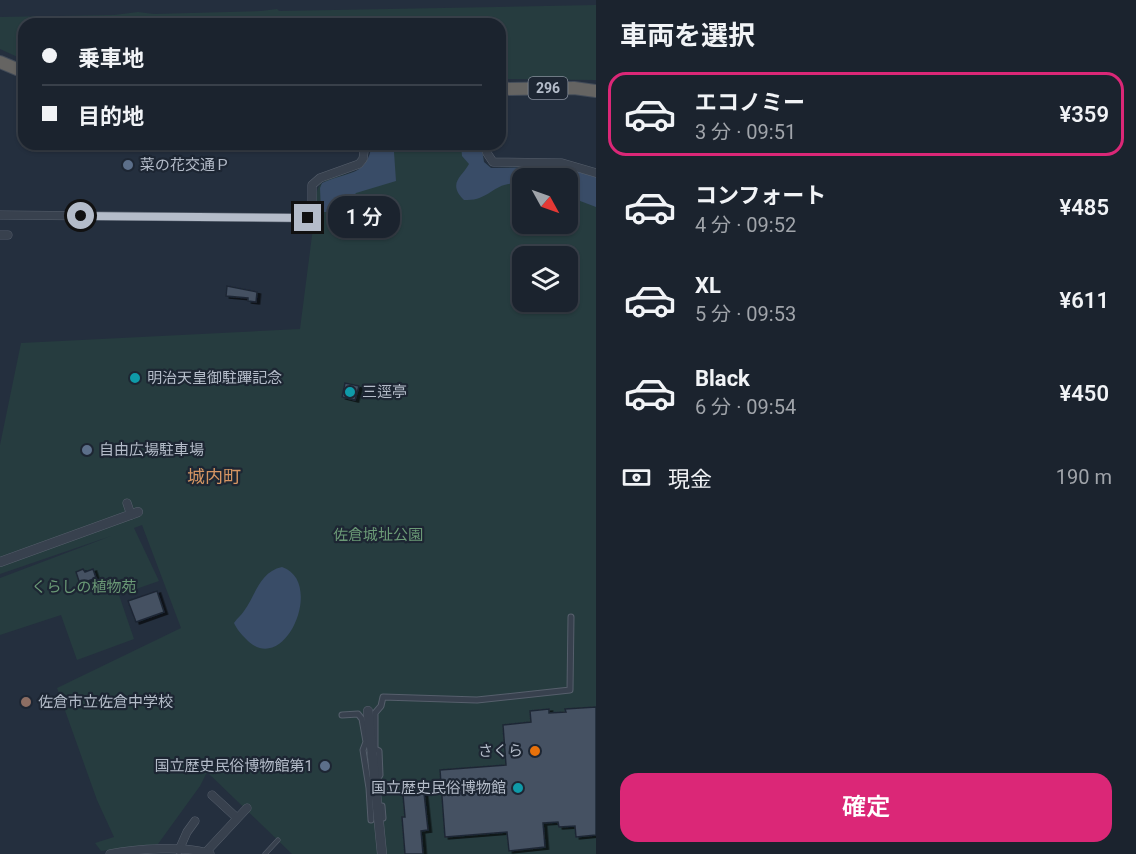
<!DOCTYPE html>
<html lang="ja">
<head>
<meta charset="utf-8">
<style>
	:root { --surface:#1b232e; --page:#282f3a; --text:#f1f3f6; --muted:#a0a4aa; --line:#39404a; --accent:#db2777 }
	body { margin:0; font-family:Roboto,"Noto Sans JP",sans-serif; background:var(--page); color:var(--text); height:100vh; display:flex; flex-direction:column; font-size:22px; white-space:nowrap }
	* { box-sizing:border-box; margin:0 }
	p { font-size:20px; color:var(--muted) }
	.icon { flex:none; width:33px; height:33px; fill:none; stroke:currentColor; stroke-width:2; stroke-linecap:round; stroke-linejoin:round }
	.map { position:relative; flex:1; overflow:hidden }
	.panel { display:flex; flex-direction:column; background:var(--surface); width:540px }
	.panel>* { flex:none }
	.banner { position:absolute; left:18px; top:18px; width:488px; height:132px; border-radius:18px; box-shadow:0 2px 4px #0004,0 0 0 2px var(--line); display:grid; align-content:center; height:132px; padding:0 24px; background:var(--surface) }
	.needle { width:39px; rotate:130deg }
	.tools { position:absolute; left:512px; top:168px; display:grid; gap:12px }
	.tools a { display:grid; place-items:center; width:66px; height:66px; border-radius:12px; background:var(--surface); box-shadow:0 2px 4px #0004,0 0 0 2px var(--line); font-size:30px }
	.end { position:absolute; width:27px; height:27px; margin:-14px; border:8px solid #b4bcc9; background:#111; box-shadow:0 0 0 3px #111 }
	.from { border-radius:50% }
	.bubble { position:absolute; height:42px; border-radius:18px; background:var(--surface); box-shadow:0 2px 4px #0004,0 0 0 2px var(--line); font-size:20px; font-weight:600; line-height:42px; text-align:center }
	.banner b { display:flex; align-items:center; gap:21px; height:57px; font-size:22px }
	.banner b+b { border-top:2px solid var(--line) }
	.banner i { width:15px; height:15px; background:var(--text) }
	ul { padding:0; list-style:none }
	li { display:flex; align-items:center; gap:18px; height:84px; margin:0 12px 9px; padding:0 12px; border:3px solid transparent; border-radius:18px }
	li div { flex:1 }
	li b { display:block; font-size:22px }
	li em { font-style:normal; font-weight:600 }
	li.current { border-color:var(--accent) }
	li>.icon { width:54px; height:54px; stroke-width:1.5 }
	h2 { padding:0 24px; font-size:27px; line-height:72px }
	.pay { display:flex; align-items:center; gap:15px; height:66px; padding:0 24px; font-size:22px }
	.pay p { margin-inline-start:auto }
	.primary-button { display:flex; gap:12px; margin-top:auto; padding:12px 24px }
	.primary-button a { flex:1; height:69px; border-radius:18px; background:var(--accent); color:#fff; font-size:24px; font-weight:600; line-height:69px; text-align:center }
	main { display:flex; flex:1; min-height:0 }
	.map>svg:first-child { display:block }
</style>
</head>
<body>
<main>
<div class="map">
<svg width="596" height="854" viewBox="0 0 596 854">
	<defs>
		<filter id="shadow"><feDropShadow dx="3.5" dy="2" stdDeviation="0" flood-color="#0009"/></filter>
	</defs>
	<rect width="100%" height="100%" fill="#242f3e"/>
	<!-- green -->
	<g fill="#263c3f" fill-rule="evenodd">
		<path d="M596,5v75l-96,-1v-55h-476v36l-24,-11v-32l114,-2 24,-3 16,2 107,-3 16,-2 2,2z"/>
		<path d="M372,144h109l3,18 7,6 67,-1 38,9v678h-304l-85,-82 -7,14 -42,58 -57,7 -6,-8 19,-6 -17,-37 -40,-112 124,-60 -39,-103 -8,3 25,53 -40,14 15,44 -57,21 -16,-45 -61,20v-57l111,-42 -111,38v-129l21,-102 279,-14 14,-109c5,-10 0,-22 4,-32 6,-13 36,-12 46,-22 6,-5 6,-15 8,-22zM522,178h45v46h-45zM522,256h45v46h-45z"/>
	</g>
	<!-- water -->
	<g fill="#394c67">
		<path d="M372,144h49l-27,8 2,29 -40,12 -4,5 -4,14h-27l-1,-24 2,-5c26,-12 45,-6 50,-39z"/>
		<path d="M461,144h20l3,18 7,6 67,-1 21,3 17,6v31l-29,-11v-18h-45v7c-27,-7 -31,17 -58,15 -17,-17 -2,-23 5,-36l-7,-8z"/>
		<path d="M282,567c43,14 4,109 -34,74 -5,-5 -11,-11 -14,-18 3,-5 7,-7 10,-12 12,-16 15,-39 38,-44z"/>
	</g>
	<!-- building -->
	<g fill="#455162" stroke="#1f2835" stroke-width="1.5" filter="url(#shadow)">
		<path d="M227,286l30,6 -1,10 -8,-1v-3l-22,-2z"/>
		<path d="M345,383l14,3 -4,14 -13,-3z"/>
		<path d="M83,569l2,3 8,-3 3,9 -16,6 -4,-12z"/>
		<path d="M157,591l7,21 -28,10 -8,-21z"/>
		<path d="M596,707v128l-20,2 -1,-11 -16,1 -1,-5 -15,1 2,24 -36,4 -2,-19 -62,5 -5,-67 66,-5 -3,-40 28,-3 -1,-11 19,-2v4l17,-1 -1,-3z"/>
		<path d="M424,793l4,37 -7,1 2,23h-18l-3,-37h3l-2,-22z"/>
	</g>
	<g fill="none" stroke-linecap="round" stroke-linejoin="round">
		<defs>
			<path id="service" d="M265,854l13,-14"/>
			<g id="pedestrian">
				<path d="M342,715l16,-1 4,5 4,23 -3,8 6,38 2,32"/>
				<path d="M379,782l-1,-4 2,-3 -1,-24 -4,-2v-36l6,-7 2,-9 94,3 93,-10 1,-73"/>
				<path d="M382,806l1,12"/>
			</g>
			<g id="minor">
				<path d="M485,144l2,9 6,9 69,1 34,10"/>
				<path d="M0,215l308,3 4,-3v-30l8,-7 39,-14 4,-5 2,-15"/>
				<path d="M0,235h8"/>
				<path d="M127,503l4,12"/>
				<path d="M212,795l25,23"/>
				<path d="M179,850l8,-18 8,-11"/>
				<path d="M206,852l41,-44"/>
				<path d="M110,854c24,-5 78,-9 100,0"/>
			</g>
			<g id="tertiary">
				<path d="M0,562l138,-50"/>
				<path d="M368,711l14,143"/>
			</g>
			<g id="trunk">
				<path d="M0,62l24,10"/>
				<path d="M500,89l74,-1 22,3"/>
			</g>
		</defs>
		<!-- service casing -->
		<use href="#service" stroke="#565f6c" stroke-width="5"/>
		<!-- pedestrian casing -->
		<use href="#pedestrian" stroke="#565f6c" stroke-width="7"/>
		<!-- minor casing -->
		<use href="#minor" stroke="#565f6c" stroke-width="9"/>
		<!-- tertiary casing -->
		<use href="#tertiary" stroke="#565f6c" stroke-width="10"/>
		<!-- trunk casing -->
		<use href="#trunk" stroke="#434c59" stroke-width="14"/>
		<!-- service -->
		<use href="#service" stroke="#38414e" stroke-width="4"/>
		<!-- pedestrian -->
		<use href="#pedestrian" stroke="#38414e" stroke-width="5"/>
		<!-- minor -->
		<use href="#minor" stroke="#38414e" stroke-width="8"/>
		<!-- tertiary -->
		<use href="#tertiary" stroke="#38414e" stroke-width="9"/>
		<!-- trunk -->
		<use href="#trunk" stroke="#656462" stroke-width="12"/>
	</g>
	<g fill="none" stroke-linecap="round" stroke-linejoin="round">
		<!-- route -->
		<path stroke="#b4bcc9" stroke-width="8" d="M81,216l227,2"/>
	</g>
	<!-- markers -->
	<g fill="#5c6f8a" stroke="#1d2633" stroke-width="2">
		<circle cx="128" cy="165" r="6"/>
		<circle cx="87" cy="450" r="6"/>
		<circle cx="325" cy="766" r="6"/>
	</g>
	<g fill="#0f9aa8" stroke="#1d2633" stroke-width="2">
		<circle cx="135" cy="378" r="6"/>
		<circle cx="350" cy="392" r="6"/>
		<circle cx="518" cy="788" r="6"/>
	</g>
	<circle fill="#8d6e63" stroke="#1d2633" stroke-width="2" cx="26" cy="702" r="6"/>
	<circle fill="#e8710a" stroke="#1d2633" stroke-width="2" cx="535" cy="751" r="6"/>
	<g text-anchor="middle" stroke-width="4.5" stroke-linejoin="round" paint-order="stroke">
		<!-- shield labels -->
		<rect fill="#1d2633" stroke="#878f9c" stroke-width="1.5" x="528.5" y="77" width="39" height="22" rx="4.5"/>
		<g font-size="14" font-weight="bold" fill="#b4bcc9">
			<text x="548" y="93">296</text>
		</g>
		<!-- poi labels -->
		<g font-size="15" fill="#b4bcc9" stroke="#1d2633" text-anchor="start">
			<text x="140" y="170">菜の花交通Ｐ</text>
			<text x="147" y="383">明治天皇御駐蹕記念</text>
			<text x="362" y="397">三逕亭</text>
			<text x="99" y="455">自由広場駐車場</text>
			<text x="38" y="707">佐倉市立佐倉中学校</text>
			<text x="523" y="756" text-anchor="end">さくら</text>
			<text x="313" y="771" text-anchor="end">国立歴史民俗博物館第1</text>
			<text x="506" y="793" text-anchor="end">国立歴史民俗博物館</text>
		</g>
		<!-- park labels -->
		<g font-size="15" fill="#6b9a76" stroke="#1d2633">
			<text x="378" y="540">佐倉城址公園</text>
			<text x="84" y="592">くらしの植物苑</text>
		</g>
		<!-- quarter labels -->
		<g font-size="18" fill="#d59563" stroke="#1d2633">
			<text x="214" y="483">城内町</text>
		</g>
	</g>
</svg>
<div class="tools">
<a><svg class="needle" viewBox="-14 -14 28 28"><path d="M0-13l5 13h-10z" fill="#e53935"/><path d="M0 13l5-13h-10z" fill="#a0a4aa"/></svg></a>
<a><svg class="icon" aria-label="layers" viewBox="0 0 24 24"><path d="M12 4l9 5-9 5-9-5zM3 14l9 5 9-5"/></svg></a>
</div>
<i class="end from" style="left:81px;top:216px"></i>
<i class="end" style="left:308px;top:218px"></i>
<div class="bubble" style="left:328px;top:196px;width:72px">1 分</div>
<div class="banner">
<b><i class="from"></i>乗車地</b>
<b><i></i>目的地</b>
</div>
</div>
<section class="panel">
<h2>車両を選択</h2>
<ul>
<li class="current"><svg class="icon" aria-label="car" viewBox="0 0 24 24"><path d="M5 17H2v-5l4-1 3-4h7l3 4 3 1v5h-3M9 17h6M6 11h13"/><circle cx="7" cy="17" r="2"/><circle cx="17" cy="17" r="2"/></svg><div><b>エコノミー</b><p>3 分 · 09:51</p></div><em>¥359</em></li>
<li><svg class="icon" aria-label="car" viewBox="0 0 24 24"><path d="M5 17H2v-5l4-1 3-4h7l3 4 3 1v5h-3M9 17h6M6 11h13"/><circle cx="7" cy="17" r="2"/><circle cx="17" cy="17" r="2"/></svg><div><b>コンフォート</b><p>4 分 · 09:52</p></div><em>¥485</em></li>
<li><svg class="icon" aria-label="car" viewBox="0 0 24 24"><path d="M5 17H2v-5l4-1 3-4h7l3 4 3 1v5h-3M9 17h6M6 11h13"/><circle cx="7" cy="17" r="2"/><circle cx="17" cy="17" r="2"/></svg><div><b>XL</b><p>5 分 · 09:53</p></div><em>¥611</em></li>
<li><svg class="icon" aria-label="car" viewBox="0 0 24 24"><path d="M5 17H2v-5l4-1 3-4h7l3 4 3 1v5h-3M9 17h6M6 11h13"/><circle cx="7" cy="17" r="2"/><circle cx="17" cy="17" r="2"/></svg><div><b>Black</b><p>6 分 · 09:54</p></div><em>¥450</em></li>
</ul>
<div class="pay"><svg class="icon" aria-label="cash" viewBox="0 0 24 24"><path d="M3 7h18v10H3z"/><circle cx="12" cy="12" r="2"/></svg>現金<p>190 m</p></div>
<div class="primary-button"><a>確定</a></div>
</section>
</main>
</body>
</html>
